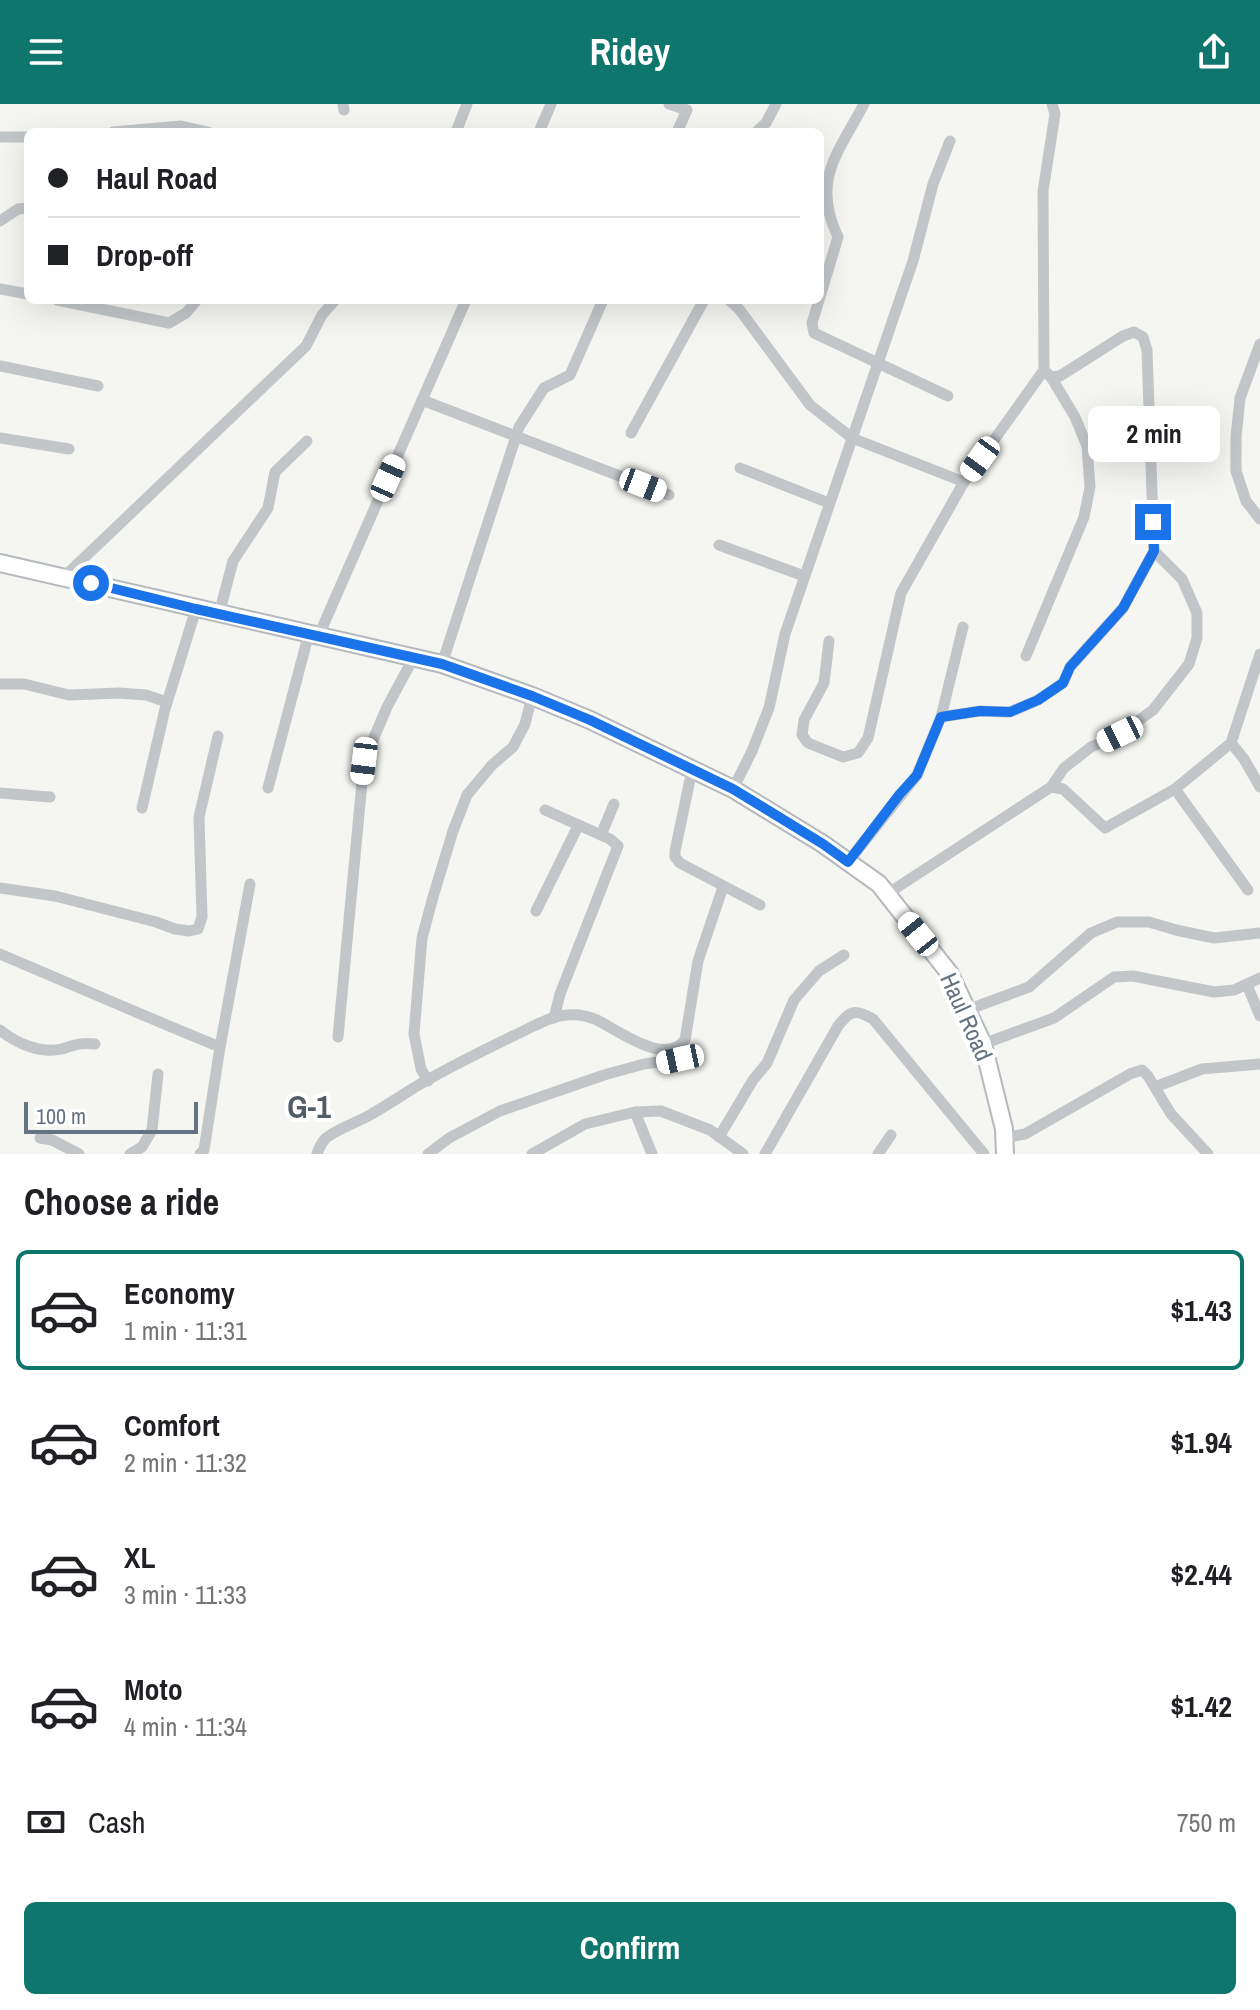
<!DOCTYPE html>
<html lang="en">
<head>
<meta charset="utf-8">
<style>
	:root { --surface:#fff; --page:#f6f6f6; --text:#202124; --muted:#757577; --line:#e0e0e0; --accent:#0f766e }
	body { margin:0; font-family:"Archivo Narrow",sans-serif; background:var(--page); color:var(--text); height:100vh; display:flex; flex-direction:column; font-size:30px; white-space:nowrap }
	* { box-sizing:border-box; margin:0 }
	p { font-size:26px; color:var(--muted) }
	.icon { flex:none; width:44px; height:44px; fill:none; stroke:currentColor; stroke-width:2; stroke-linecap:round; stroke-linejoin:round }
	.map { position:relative; height:1050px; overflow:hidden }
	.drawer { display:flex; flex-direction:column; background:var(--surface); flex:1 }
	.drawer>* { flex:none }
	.hud { position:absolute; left:24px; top:24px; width:800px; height:176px; border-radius:12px; box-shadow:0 8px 32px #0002; display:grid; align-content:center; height:176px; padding:0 24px; background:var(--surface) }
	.scale { position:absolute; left:24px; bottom:20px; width:174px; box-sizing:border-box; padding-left:8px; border:4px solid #647382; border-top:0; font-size:22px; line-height:28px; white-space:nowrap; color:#647382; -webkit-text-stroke:6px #fff; paint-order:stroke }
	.end { position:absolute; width:36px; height:36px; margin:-18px; border:10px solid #1a73e8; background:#fff; box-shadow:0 0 0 4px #fff }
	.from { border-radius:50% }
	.bubble { position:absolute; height:56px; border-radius:12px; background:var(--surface); box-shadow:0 8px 32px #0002; font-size:26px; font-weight:700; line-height:56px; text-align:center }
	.car { position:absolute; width:24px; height:48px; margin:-24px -12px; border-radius:10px; box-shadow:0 0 6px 2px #0007; background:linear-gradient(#fff 24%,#345 0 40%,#fff 0 76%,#345 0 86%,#fff 0) }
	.hud b { display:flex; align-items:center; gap:28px; height:76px; font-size:30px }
	.hud b+b { border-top:2px solid var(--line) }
	.hud i { width:20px; height:20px; background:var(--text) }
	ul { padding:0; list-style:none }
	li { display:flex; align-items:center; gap:24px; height:120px; margin:0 16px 12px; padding:0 8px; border:4px solid transparent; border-radius:12px }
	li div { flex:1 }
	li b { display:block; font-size:30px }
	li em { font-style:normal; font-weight:700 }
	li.selected { border-color:var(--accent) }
	li>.icon { width:72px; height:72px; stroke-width:1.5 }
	h2 { padding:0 24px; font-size:36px; line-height:96px }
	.pay { display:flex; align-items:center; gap:20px; height:88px; padding:0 24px; font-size:30px }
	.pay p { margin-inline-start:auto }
	.button { display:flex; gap:16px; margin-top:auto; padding:16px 24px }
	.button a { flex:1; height:92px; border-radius:12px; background:var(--accent); color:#fff; font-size:32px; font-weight:700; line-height:92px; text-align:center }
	header { display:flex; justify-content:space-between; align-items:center; height:104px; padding:0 24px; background:var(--accent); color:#fff; font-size:36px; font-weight:700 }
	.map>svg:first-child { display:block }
</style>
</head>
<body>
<header><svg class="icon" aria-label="menu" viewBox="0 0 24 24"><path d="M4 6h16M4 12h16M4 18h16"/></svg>Ridey<svg class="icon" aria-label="share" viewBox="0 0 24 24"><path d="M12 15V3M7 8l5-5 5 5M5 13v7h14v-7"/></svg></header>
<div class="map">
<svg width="1260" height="1050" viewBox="0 0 1260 1050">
	<rect width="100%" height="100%" fill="#f5f5f1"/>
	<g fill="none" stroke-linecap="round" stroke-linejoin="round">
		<defs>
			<path id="secondary" d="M0,459l442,101 90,32 58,24 143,69 90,55 56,40 71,90 33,70 21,85 1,25"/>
		</defs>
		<!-- secondary casing -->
		<use href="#secondary" stroke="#b4b9be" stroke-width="20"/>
		<!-- minor -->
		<g stroke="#c2c6c9" stroke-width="11">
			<path d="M343,0l1,6"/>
			<path d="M669,0l18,6 -10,22"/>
			<path d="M113,28l68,-6 27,6"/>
			<path d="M456,28l11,-28"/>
			<path d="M539,28l12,-28"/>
			<path d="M756,28l10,-9 10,-19"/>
			<path d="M0,33h28"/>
			<path d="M0,117l18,-12 10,-1"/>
			<path d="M0,185l28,5"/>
			<path d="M820,193l18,-60c-27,-56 0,-84 26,-133"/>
			<path d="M57,196l112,23 17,-10 11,-13"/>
			<path d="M729,196l10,9 71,96 42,33 112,44"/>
			<path d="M819,196l-7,23 2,10 134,63"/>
			<path d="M1260,240l-20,54 -4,39v34l10,30 14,18"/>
			<path d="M0,262l98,20"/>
			<path d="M422,296l247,95"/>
			<path d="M631,329l73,-133"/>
			<path d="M0,334l69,11"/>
			<path d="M740,364l89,35"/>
			<path d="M719,441l85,31"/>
			<path d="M64,473l242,-231 16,-31 13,-15"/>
			<path d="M219,510l14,-53 35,-53 7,-36 32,-31"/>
			<path d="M319,531l147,-335"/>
			<path d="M829,537l-5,42 -20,37 -2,15 6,8 35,14 15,-4 10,-15 33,-145 63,-111 80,-112 -1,-179 12,-77 -3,-10"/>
			<path d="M1026,552l58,-139 6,-30 -3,-41 -12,-29 -24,-40"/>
			<path d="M442,560l77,-237 25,-39 26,-13 33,-75"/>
			<path d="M0,580h24l45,11 50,-2 27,2 21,7"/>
			<path d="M941,613l39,-6 30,1 28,-12 25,-17 7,-16 53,-59 31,-57 -7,-201 -4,-13 -9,-5 -11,4 -63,40 -9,1 -7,-7"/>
			<path d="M1231,639l13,16 16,28"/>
			<path d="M692,666l-17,81v6l5,6 80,42"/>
			<path d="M1051,683l13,-19 27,-21 29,-13 33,-24 36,-46 8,-26v-25l-15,-34 -28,-28"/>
			<path d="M268,684l41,-155"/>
			<path d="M733,685l19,-38 17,-43 16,-74 128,-373 20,-77 17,-43"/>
			<path d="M1175,685l73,101"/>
			<path d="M0,689l50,4"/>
			<path d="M142,704l23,-99 31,-100"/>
			<path d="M545,706l65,29 8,7 -58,148 -6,24"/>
			<path d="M601,731l13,-31"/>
			<path d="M848,758l69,-87 24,-58 22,-90"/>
			<path d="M0,784l55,8 101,26 19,7 14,2 9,-2 4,-12 -3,-100 19,-81"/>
			<path d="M887,790l164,-107 12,2 42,39 70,-39 56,-46 29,-89"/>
			<path d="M536,807l42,-85"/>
			<path d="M0,850c73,31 146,63 220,93"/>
			<path d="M1247,881l13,31"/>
			<path d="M967,906l62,-23 62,-54 26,-11h32l27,8 38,8 46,-5"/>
			<path d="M0,926c16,13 40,24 62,19 12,-4 20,-7 33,-5"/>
			<path d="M338,933l26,-276 23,-54 27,-50"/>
			<path d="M983,940l71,-26 60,-41 19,-1 81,16 20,-2 26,-12"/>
			<path d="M428,977l-7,-12 -7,-35 8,-96 11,-41 20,-66 14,-36 25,-30 21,-18 12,-23 7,-28"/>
			<path d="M1155,983l47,-18 58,-5"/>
			<path d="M719,1033l34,-57 14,-17 27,-63 25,-29 25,-16"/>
			<path d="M40,1034l12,2 27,14"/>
			<path d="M1004,1034l21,-4 105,-60 12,-4 6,6 23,38 37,40"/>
			<path d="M130,1050l12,-7 10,-17 6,-56"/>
			<path d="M200,1050l4,-4 16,-103 30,-163"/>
			<path d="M317,1050c2,-6 4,-11 9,-16 13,-10 30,-15 44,-23 14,-8 28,-17 42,-26 33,-20 68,-37 103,-54 16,-7 34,-19 52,-20 10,-1 21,1 30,5 21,10 69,47 88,20l13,-79 25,-74"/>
			<path d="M428,1050l21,-16 51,-27 104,-36 40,-11 36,-5c5,-5 3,-8 2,-14"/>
			<path d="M532,1050l53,-30 50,-12"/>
			<path d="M652,1050l-17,-42 26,-1 49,19 33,24"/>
			<path d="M765,1050l73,-128c12,-16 17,-17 35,-7l111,135"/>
			<path d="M878,1050l13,-19"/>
		</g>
		<!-- secondary -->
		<use href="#secondary" stroke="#fff" stroke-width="16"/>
	</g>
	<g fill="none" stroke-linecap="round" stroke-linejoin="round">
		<!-- route -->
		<path stroke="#1a73e8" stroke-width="10" d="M91,479l105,26 246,55 90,32 58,24 143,69 90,55 25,18 51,-67 18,-20 24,-58 39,-6 30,1 28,-12 25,-17 7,-16 53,-59 31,-57 -1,-29"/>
	</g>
	<g text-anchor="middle" stroke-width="8" stroke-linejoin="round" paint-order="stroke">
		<!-- street labels -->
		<g font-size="24" fill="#647382" stroke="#fff">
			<text transform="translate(966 913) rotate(66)" y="8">Haul Road</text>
		</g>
		<!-- district labels -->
		<g font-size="32" font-weight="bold" fill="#525c67" stroke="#fff">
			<text x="309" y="1014">G-1</text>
		</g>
	</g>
</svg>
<div class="scale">100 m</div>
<i class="end from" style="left:91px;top:479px"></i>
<i class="end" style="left:1153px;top:418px"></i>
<div class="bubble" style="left:1088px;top:302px;width:132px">2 min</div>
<i class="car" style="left:980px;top:355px;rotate:216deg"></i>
<i class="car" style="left:388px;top:374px;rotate:24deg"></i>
<i class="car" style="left:643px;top:381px;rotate:111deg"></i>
<i class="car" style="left:1120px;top:630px;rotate:244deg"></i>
<i class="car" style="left:364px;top:657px;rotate:187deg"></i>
<i class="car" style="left:918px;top:830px;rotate:321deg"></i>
<i class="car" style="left:680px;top:955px;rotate:258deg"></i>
<div class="hud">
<b><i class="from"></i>Haul Road</b>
<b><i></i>Drop-off</b>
</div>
</div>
<section class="drawer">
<h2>Choose a ride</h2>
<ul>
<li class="selected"><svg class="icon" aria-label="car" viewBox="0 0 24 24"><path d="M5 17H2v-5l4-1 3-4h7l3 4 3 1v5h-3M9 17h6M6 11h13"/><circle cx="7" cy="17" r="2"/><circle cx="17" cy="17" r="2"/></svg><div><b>Economy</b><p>1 min · 11:31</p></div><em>$1.43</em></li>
<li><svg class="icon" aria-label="car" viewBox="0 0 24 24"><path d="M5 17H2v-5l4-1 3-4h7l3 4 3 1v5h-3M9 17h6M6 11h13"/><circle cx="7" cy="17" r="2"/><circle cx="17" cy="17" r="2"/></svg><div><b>Comfort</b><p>2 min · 11:32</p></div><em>$1.94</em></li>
<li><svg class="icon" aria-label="car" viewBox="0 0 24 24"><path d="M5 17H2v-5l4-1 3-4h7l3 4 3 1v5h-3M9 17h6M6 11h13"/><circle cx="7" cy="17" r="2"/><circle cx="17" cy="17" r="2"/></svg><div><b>XL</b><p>3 min · 11:33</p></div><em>$2.44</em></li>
<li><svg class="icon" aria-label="car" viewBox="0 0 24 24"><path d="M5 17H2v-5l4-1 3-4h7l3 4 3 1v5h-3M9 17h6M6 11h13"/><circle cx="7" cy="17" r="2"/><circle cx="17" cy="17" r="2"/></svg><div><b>Moto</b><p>4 min · 11:34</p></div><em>$1.42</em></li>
</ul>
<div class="pay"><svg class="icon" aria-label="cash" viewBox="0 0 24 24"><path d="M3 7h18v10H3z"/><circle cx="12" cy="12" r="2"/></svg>Cash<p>750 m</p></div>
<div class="button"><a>Confirm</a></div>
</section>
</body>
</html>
